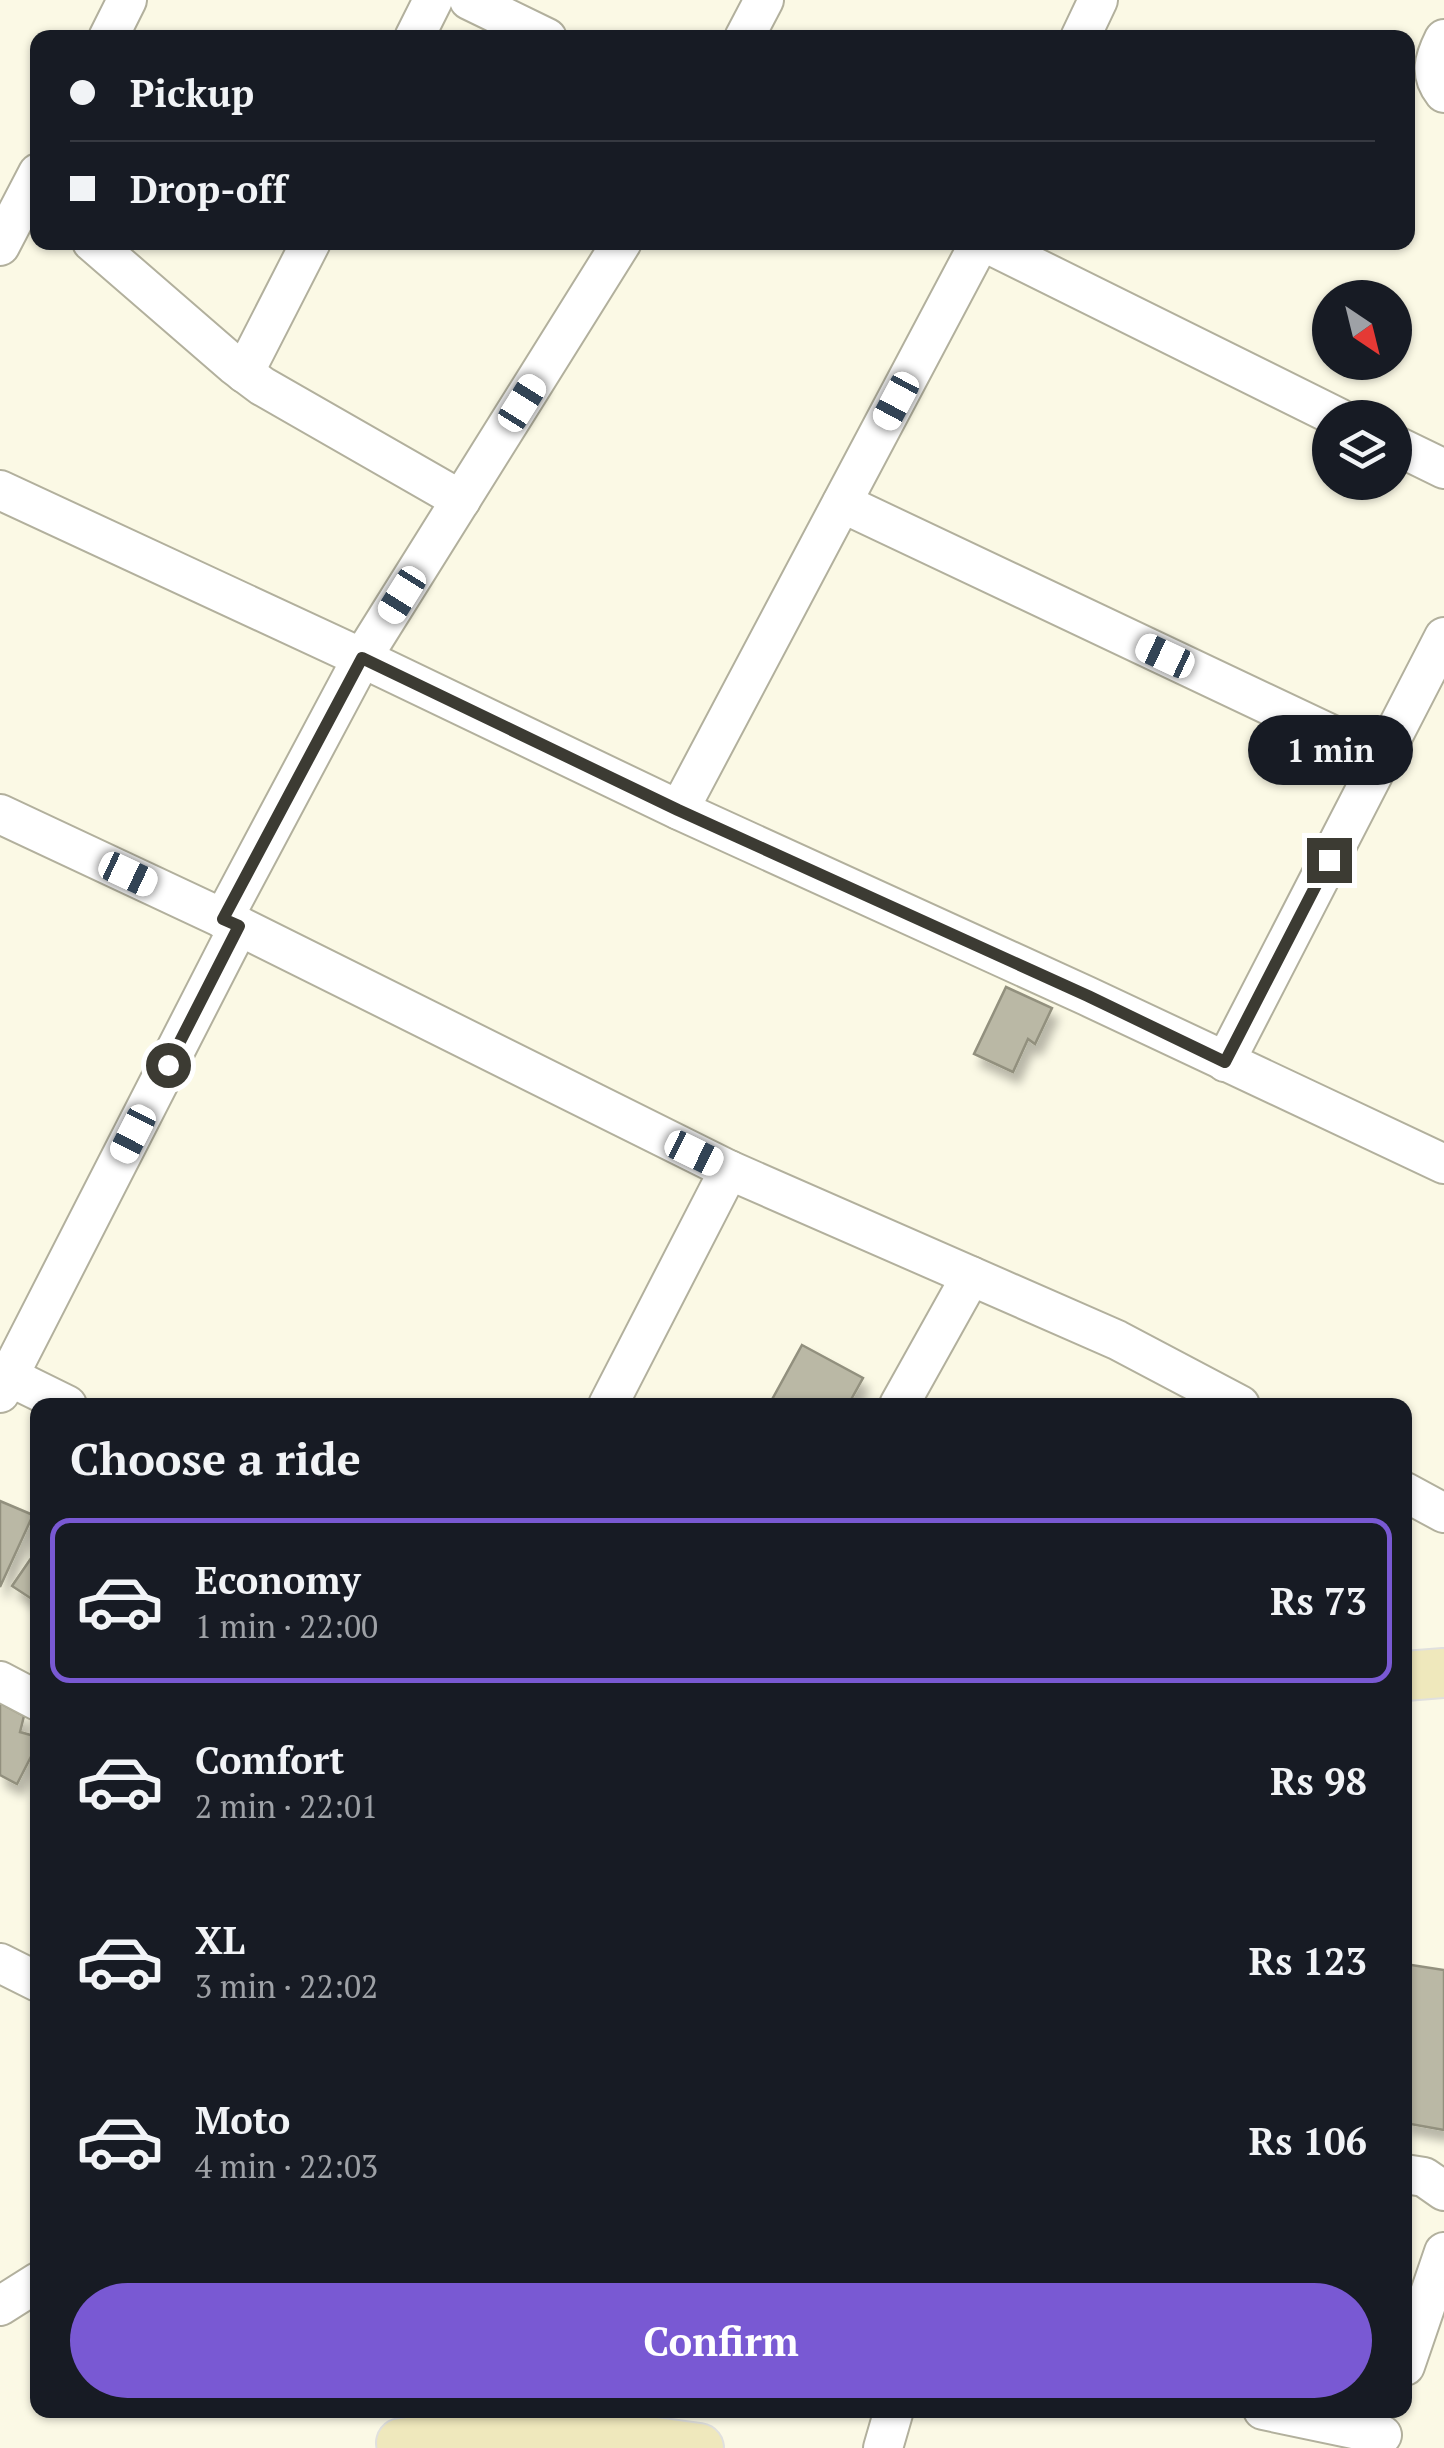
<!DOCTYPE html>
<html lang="en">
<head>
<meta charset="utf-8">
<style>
	:root { --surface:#171b24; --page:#20242c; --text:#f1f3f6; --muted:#9ea1a6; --line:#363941; --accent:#7959d3 }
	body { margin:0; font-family:"PT Serif",serif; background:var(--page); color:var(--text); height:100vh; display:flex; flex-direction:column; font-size:38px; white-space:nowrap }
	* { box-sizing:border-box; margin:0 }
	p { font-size:32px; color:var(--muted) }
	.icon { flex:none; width:55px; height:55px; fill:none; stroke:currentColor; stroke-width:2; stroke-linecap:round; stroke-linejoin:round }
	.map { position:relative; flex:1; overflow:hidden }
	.sheet { position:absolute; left:30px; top:1398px; width:1382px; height:1020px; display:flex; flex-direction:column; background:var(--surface); border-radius:20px; box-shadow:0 2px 8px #0004 }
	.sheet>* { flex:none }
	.top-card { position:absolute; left:30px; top:30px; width:1385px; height:220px; border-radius:20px; box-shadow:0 2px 8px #0004; display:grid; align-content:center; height:220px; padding:0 40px; background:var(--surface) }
	.needle { width:65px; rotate:145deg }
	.tools { position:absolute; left:1312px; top:280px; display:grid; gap:20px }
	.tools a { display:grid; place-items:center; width:100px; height:100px; border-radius:50%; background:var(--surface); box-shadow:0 2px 8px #0004; font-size:50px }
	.end { position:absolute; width:45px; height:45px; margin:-22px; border:12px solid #3c3b33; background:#fff; box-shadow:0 0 0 5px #fff }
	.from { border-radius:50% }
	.bubble { position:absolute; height:70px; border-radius:35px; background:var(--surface); box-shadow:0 2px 8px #0004; font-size:32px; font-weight:700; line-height:70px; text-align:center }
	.car { position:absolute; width:30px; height:60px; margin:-30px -15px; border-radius:12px; box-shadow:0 0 8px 2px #0007; background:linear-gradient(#fff 24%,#345 0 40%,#fff 0 76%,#345 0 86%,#fff 0) }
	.top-card b { display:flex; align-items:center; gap:35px; height:95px; font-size:38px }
	.top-card b+b { border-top:2px solid var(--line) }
	.top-card i { width:25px; height:25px; background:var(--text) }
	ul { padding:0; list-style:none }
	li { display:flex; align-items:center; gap:30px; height:165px; margin:0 20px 15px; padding:0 20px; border:5px solid transparent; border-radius:20px }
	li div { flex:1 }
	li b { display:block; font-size:38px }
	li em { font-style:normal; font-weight:700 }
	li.selected { border-color:var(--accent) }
	li>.icon { width:90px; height:90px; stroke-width:1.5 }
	h2 { padding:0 40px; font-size:45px; line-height:120px }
	.cta { display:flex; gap:20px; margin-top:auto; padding:20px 40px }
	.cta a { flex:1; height:115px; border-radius:60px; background:var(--accent); color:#fff; font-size:40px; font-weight:700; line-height:115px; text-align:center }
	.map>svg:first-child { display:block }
</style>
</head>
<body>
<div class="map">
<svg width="1444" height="2448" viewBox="0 0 1444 2448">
	<defs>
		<filter id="shadow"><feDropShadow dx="6" dy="11" stdDeviation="5" flood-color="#0004"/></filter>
	</defs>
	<rect width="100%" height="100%" fill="#fbf9e5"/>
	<!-- building -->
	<g fill="#bab8a5" stroke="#92907e" stroke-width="2.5" filter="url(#shadow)">
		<path d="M1006,987l46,21 -17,36 -7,-5 -15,33 -39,-18z"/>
		<path d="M802,1345l61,33 -15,27h-79z"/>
		<path d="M0,1501l33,14 -33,72z"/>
		<path d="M38,1548v55l-26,-17z"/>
		<path d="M0,1703l24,13 -4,16 18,5v6l-21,41 -17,-9z"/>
		<path d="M1405,1964l39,6v160l-39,-7z"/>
	</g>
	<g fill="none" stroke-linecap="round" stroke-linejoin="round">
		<defs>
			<g id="minor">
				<path d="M469,0l78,38"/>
				<path d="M108,38l19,-38"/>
				<path d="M414,38l19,-38"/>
				<path d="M744,38l20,-38"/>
				<path d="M1080,38l18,-38"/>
				<path d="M1444,39c-10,20 -15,35 0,54"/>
				<path d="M92,242l142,123 28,21 199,114"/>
				<path d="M984,242l355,176"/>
				<path d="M0,246l38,-73"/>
				<path d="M244,373l67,-131"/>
				<path d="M1395,445l49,24"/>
				<path d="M0,490l362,168 317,152 408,186 357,168"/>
				<path d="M842,503l539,255"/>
				<path d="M679,810l301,-568"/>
				<path d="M0,814l239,112 490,244 388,170 123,65"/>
				<path d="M223,919l139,-261 260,-416"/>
				<path d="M1225,1062l219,-425"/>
				<path d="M0,1372l67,33"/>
				<path d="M0,1393l239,-467"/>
				<path d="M608,1405l121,-235"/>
				<path d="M899,1405l72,-129"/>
				<path d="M1405,1492l39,21"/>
				<path d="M0,1681l38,20"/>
				<path d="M0,1963l38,19"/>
				<path d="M1405,2174l19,3 20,14"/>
				<path d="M0,2306l38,-24"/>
				<path d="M1405,2366l39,-114"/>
				<path d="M1263,2410l119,25"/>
				<path d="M883,2448l11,-38"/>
			</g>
			<g id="major">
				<path d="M1405,1676l39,-3"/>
				<path d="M401,2443l129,-18 169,23"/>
			</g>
		</defs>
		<!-- minor casing -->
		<use href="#minor" stroke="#b2b09d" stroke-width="42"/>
		<!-- major casing -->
		<use href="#major" stroke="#e0e0de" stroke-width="52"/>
		<!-- minor -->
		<use href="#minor" stroke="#fff" stroke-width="38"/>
		<!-- major -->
		<use href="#major" stroke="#efe8bc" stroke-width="48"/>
	</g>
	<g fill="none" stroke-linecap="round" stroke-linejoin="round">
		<!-- route -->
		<path stroke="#3c3b33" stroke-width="12" d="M168,1065l71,-139 -16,-7 139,-261 316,152 410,186 137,66 104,-202"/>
	</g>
</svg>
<div class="tools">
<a><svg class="needle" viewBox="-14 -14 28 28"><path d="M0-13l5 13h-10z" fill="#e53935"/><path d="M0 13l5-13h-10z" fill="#9ea1a6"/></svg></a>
<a><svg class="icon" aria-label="layers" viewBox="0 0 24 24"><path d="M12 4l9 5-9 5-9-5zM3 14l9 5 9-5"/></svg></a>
</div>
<i class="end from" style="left:168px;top:1065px"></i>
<i class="end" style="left:1329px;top:860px"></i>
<div class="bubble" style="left:1248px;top:715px;width:165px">1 min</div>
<i class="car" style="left:896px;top:401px;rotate:208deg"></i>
<i class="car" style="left:522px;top:403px;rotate:32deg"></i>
<i class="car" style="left:402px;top:595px;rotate:212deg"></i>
<i class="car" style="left:1165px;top:656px;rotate:295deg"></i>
<i class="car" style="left:128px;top:874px;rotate:115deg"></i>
<i class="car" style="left:133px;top:1134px;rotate:207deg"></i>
<i class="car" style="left:694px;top:1153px;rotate:116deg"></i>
<div class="top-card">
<b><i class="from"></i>Pickup</b>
<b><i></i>Drop-off</b>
</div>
<section class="sheet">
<h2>Choose a ride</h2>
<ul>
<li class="selected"><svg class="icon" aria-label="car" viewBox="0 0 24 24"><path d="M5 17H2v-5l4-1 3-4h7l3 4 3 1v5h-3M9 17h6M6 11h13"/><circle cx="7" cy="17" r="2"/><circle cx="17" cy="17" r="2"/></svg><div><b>Economy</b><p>1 min · 22:00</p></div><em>Rs 73</em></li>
<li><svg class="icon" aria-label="car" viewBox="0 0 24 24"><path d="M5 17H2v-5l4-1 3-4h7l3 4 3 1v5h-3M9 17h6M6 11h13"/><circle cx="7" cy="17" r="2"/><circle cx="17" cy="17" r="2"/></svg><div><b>Comfort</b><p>2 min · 22:01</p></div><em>Rs 98</em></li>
<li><svg class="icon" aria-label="car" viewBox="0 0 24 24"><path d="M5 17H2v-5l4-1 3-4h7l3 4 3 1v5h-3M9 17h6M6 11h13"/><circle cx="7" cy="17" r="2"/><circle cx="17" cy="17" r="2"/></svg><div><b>XL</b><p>3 min · 22:02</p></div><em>Rs 123</em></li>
<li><svg class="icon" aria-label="car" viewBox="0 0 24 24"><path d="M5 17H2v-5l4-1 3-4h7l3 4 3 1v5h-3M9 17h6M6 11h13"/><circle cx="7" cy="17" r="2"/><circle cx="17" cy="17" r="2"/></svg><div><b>Moto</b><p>4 min · 22:03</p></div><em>Rs 106</em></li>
</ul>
<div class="cta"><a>Confirm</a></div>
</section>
</div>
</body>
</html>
